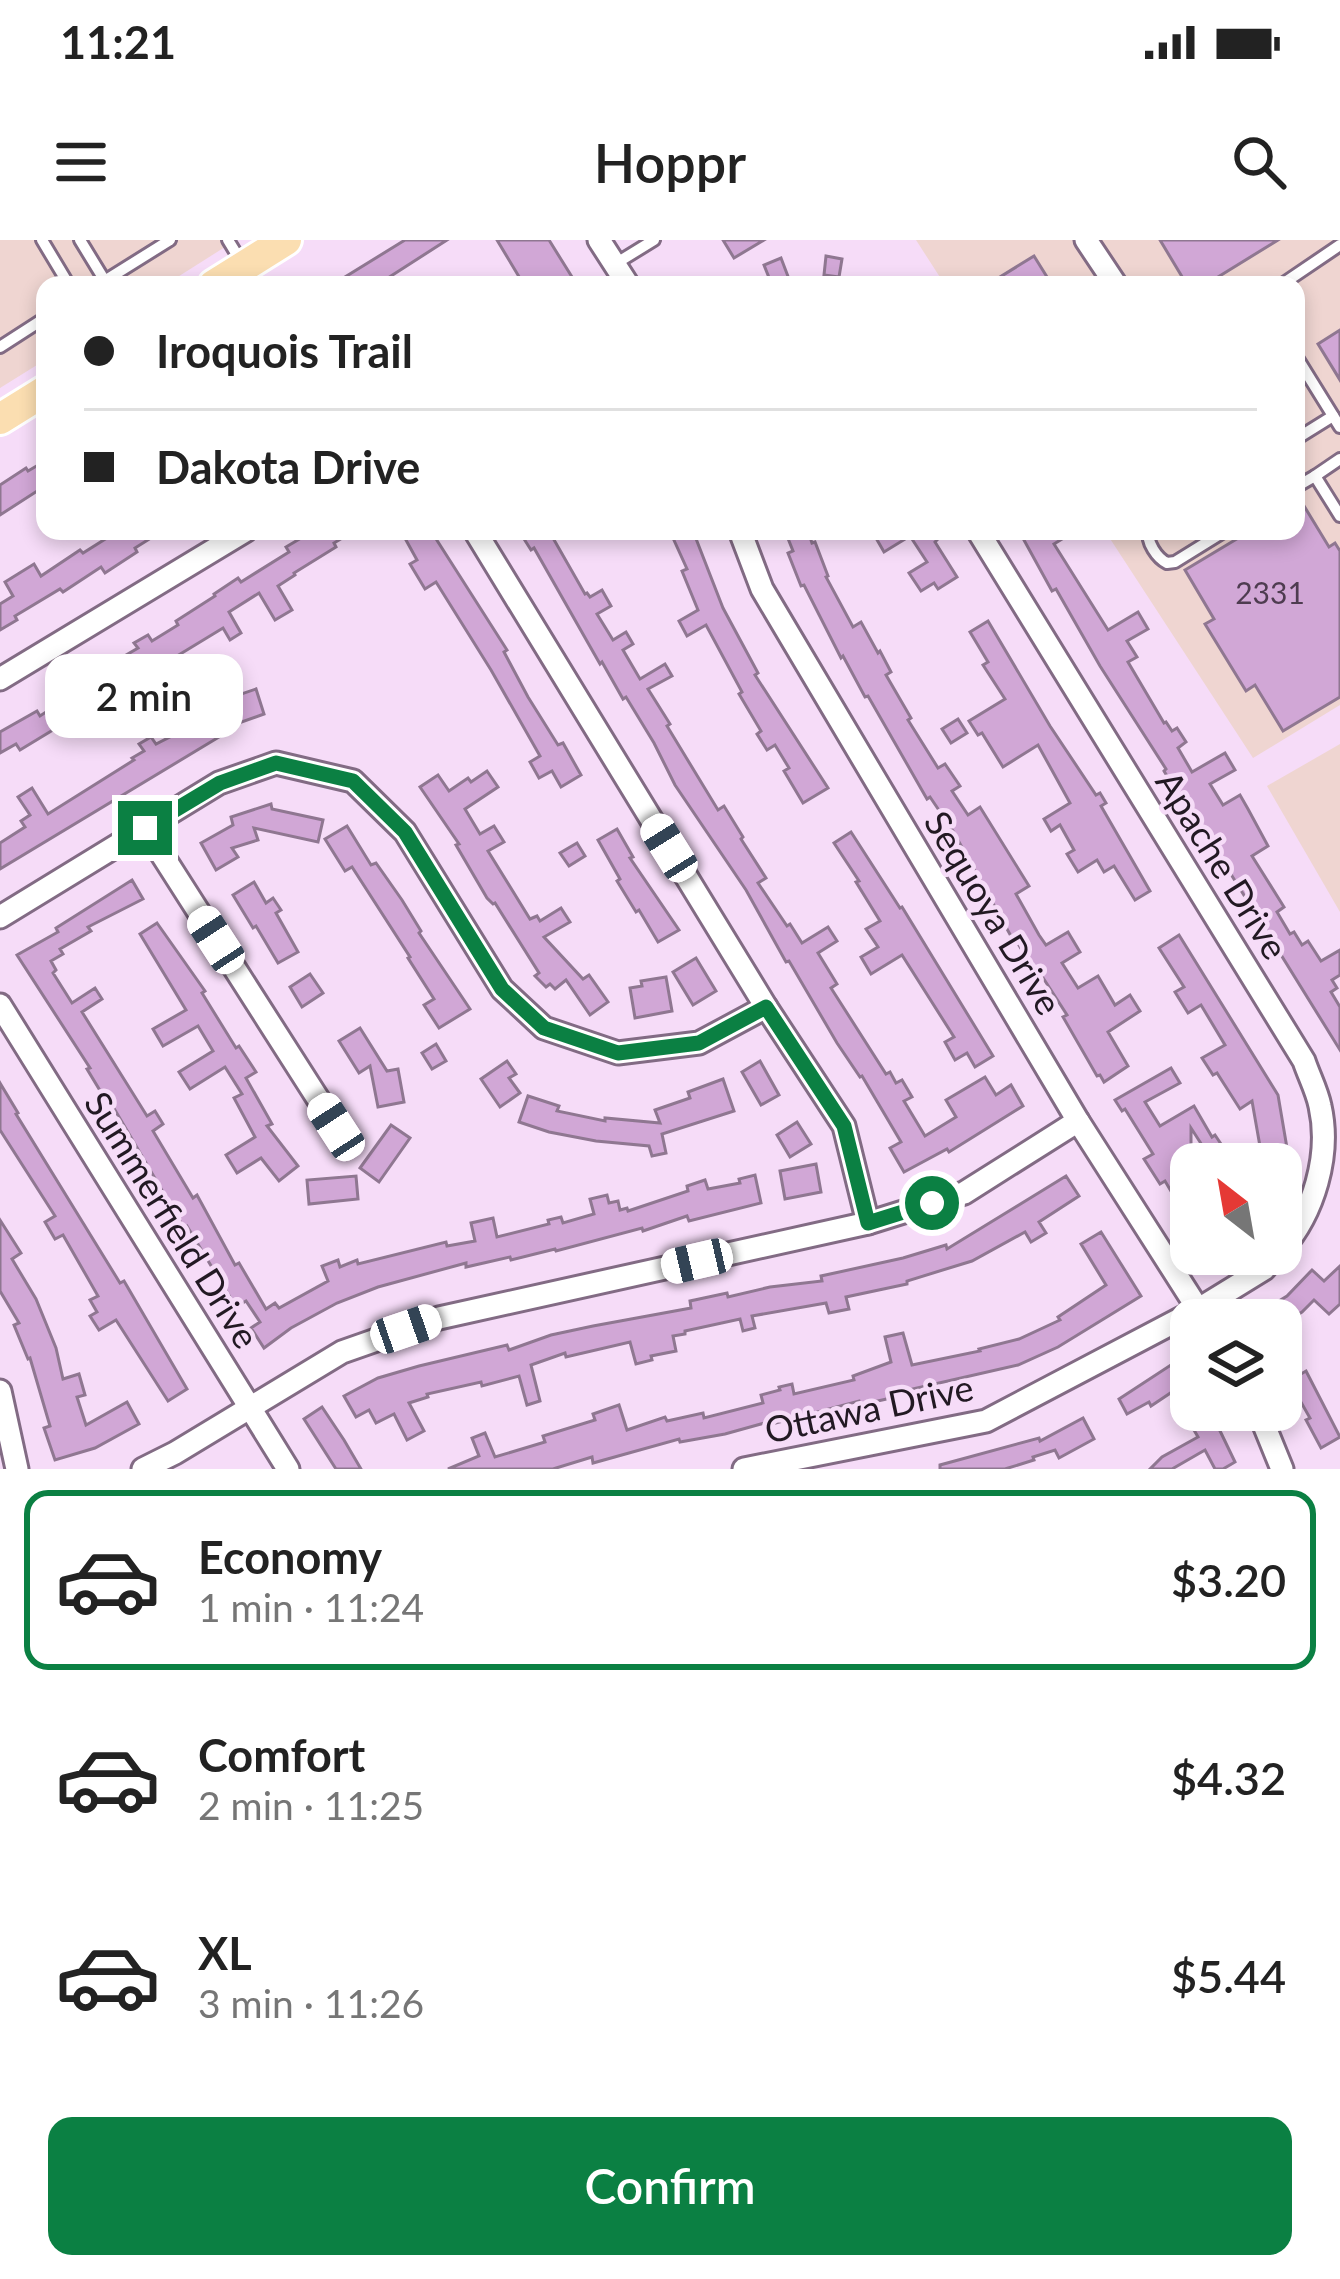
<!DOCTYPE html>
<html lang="en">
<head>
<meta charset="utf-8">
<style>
	:root { --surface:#fff; --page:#f2f2f2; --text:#222; --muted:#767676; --line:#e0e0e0; --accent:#0b8043 }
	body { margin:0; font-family:Lato,sans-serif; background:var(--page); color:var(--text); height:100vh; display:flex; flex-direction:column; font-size:45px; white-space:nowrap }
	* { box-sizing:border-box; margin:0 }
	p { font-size:39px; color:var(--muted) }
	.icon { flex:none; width:66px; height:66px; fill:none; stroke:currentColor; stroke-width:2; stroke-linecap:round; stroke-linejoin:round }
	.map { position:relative; height:1229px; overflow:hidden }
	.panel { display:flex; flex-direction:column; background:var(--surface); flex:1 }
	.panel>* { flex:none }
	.hud { position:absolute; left:36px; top:36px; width:1269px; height:264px; border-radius:24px; box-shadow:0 6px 18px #0003; display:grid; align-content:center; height:264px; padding:0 48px; background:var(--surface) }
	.needle { width:78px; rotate:329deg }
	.fabs { position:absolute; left:1170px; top:903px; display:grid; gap:24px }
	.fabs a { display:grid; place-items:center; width:132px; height:132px; border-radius:24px; background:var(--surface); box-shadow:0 6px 18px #0003; font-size:60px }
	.end { position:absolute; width:54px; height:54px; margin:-27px; border:15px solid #0b8043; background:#fff; box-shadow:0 0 0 6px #fff }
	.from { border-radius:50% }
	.bubble { position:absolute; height:84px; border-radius:24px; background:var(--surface); box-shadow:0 6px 18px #0003; font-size:39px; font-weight:600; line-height:84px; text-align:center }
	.car { position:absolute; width:36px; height:72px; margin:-36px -18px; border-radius:15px; box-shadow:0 0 9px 3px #0007; background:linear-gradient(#fff 24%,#345 0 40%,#fff 0 76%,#345 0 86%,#fff 0) }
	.hud b { display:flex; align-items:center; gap:42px; height:114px; font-size:45px }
	.hud b+b { border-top:3px solid var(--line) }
	.hud i { width:30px; height:30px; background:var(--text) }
	ul { padding:21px 0 0; list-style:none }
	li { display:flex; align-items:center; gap:36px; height:180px; margin:0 24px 18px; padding:0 24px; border:6px solid transparent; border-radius:24px }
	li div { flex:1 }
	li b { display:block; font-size:45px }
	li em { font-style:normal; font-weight:600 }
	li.on { border-color:var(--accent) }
	li>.icon { width:108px; height:108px; stroke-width:1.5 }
	.cta { display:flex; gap:24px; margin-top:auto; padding:24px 48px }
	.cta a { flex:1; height:138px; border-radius:24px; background:var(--accent); color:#fff; font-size:48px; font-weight:600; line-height:138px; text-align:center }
	.status { display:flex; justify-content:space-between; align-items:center; height:84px; padding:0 60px; background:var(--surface); direction:ltr }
	.status svg { height:33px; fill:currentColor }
	header { display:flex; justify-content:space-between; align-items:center; height:156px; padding:0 48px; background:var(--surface); font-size:54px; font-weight:600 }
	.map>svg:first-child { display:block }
</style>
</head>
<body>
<div class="status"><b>11:21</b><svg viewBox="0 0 49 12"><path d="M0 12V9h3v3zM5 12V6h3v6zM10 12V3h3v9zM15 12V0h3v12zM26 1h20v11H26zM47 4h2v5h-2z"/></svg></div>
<header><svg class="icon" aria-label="menu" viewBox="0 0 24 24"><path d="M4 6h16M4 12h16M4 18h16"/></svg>Hoppr<svg class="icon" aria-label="search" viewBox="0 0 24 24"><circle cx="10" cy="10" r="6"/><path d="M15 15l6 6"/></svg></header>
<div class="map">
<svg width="1340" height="1229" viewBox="0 0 1340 1229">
	<rect width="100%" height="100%" fill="#f6dcf8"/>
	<!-- commercial -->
	<g fill="#efd5d1">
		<path d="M0,0h236l-71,45h-120v75l-45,28z"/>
		<path d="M916,0h424v465l-87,53 -148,-227h191v-246h-351z"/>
		<path d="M1340,504v168l-73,-126z"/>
	</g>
	<!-- building -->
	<g fill="#d1a7d6" stroke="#8f7791" stroke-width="3">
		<path d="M405,0h42l-70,45h-45z"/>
		<path d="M497,0h52l28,45h-53z"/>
		<path d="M723,0h41l-30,18z"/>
		<path d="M1160,0h118l-73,45h-18z"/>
		<path d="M826,16l16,3 -3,18 -15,-2z"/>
		<path d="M1034,16l18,29h-65z"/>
		<path d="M781,18l8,21 -17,6 -8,-20z"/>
		<path d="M1340,90v50l-22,-36z"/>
		<path d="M45,221v25l-45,29v-30l26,-17 2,3z"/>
		<path d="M1298,256l31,51 6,-4 5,8v146l-57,34 -28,-46 -9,6 -41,-67 9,-5 -29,-49 65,-39h46v-34z"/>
		<path d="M118,291h44l-27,17 2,4 -32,21 -4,-6 -38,25 -3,-3 -45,27 2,4 -17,10v-26l13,-8 -8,-14 29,-18 7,12 39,-26 3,3z"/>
		<path d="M313,291h41l-20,12 2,4 -42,26 1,2 -17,11 14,24 -17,10 -16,-27 -30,19 12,21 -11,7 -7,-12 -46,28 4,7 -14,9 8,13 -22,14 -16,-26 -29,18 14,23 -12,7 -6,-11 -22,14 -6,-8 -56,34 -4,-6 -16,9v-21l37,-21 3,5 55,-36 -3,-5 46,-27 -4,-5 14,-8 4,6 26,-16 -2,-4 39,-25 -1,-2 24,-16 3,4 48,-30 -3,-5z"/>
		<path d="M401,291h30l76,119 -3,2 24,45 30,48 5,-2 18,32 -20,12 -9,-16 -13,7 -9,-16 10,-6 -49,-86 -55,-88 -11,7 -15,-25 7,-4z"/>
		<path d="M519,291h30l36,63 2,-1 3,4 12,-7 9,16 -14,8 16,26 13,-8 7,12 -10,6 17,29 25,-15 7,12 -24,13 22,35 -3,2 51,84 6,-4 19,31 -2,2 25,39 -8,5 29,43 3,-2 12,19 26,-16 9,14 -19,12 19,31 -6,4 55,86 4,-2 6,11 6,-3 10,17 -8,4 21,35 31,-19 -10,-17 39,-23 11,18 15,-10 12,21 -74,46 -2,-3 -43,23 -14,-24 11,-6 -39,-66 -2,1 -23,-34 -48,-82 -3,1 -40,-72 -71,-105 -21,-42 -28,-46 -3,2 -21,-37 -2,2 -66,-116 -3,2z"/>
		<path d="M687,291h6l30,77 35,65 -3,2 73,113 -25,15 -19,-32 5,-3 -14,-23 -8,5 -10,-16 4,-3 -22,-37 3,-2 -36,-67 -19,11 -8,-15 19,-11 -16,-39 5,-2 -14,-31z"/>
		<path d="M785,291h23l4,12 3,-1 13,34 -2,1 27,50 8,-5 17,31 2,-2 11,21 -5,3 25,43 -3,2 30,48 7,-4 15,22 -8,5 16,24 12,-8 49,79 -13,8 23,41 7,10 22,-13 12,20 -18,11 16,25 20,-12 17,29 15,-10 10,16 -32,21 20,34 -24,16 -4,-7 -3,1 -34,-59 4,-2 -29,-45 -3,2 -21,-35 -2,1 -59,-107 -23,-34 -3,2 -59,-103 -3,1 -22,-41 -2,2 -37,-73 -3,1 -13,-33 5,-2z"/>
		<path d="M888,291h44l5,9 -2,2 22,35 -19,12 -4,-6 -13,8 -12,-18 18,-11 -17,-26 -26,16 -8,-14z"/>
		<path d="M1019,291h56l-21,13 54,86 30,-18 10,17 -21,12 10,16 -9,5 36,61 2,-1 6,9 5,-3 9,14 -8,6 14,24 33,-19 10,17 -25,14 13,21 17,-10 8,14 20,37 -16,10 32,51 -7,5 13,22 4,-2 8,13 6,-4 13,20 19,-11v25l-8,5 5,8 -6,4 9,15v43l-116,-187 -3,2 -7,-11 5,-2 -15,-25 -3,2 -21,-34 -1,1 -15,-25 2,-2 -66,-103 -44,-77 -4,2z"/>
		<path d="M988,381l62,105 46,69 4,-2 6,10 -5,3 49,85 -15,9 -21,-34 -10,6 -7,-12 -19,12 -11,-18 7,-4 -14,-25 -9,6 -7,-12 26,-16 -32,-58 -35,22 -21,-34 -4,2 -9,-14 36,-22 -22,-34 5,-3 -18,-30z"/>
		<path d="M203,438l15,24 38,-13 8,25 -48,17 3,6 -219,132v-26l25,-16 -4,-6 9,-6 -12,-18 14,-9 16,26 86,-54 -2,-2 12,-7 -5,-7 12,-7 5,7 51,-26 -18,-31z"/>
		<path d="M958,479l9,14 -16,10 -9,-14z"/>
		<path d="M487,531l11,16 -33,22 15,25 14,-8 10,16 -16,9 42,68 7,-3 3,5 21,-13 9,14 -26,15 39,42 6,-4 19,27 -18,13 -24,-35 -11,9 -5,-5 -4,3 -11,-11 4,-3 -44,-70 -2,1 -6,-6 -31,-53 3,-1 -39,-57 18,-12 11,16 19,-13 3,4z"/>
		<path d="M271,564l1,5 51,11 -5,22 -64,-14 4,12 -26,8 6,9 -22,13 -15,-27 32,-18 -2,-8z"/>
		<path d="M347,586l24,39 5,-2 26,37 19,31 -2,2 51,76 -31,19 -15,-23 10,-6 -26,-41 2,-1 -58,-90 -7,4 -20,-32z"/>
		<path d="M617,589l16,28 -3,1 49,72 -21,12 -19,-32 -3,2 -19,-31 3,-2 -22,-39z"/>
		<path d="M851,592l49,76 2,-1 91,149 -18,11 -8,-14 -12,7 -10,-18 9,-5 -52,-82 -31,19 -10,-17 17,-10 -12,-18 14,-8 -24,-39 3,-1 -25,-38z"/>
		<path d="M577,603l8,13 -16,10 -9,-13z"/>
		<path d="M132,640l11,19 -55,28 3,4 -31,18 3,5 -12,7 5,9 -3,3 19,30 23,-15 7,11 -20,13 65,104 8,-5 8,13 -10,7 40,67 4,-3 38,70 4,-2 27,46 9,-6 4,5 49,-27 -6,-15 16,-6 2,7 17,-7 1,4 88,-22 1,4 28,-5 -4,-18 22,-5 4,19 52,-13 -1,-4 13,-3 2,6 31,-9 -4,-15 17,-4 2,8 9,-2 2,9 7,-2 1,3 60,-20 -1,-5 18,-6 3,9 32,-6 -1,-4 16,-4 6,28 -72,18 -2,-5 -44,15 -1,-3 -86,23 -1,-2 -44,11 -1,-3 -44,10v-4l-88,24 -41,16 -46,25 -27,20 -13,-20 9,-6 -14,-21 -10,6 -49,-81 -3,2 -72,-123 -2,2 -23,-38 3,-1 -73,-113 41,-23 -2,-4z"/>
		<path d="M254,642l12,21 7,-5 8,12 -5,3 22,39 -20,11 -22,-37 -3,2 -20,-33z"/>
		<path d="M157,683l48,68 -3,2 34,55 3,-2 17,26 -10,6 26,46 -5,2 31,40 -19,15 -18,-23 -24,15 -11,-18 29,-18 -21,-39 8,-4 -17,-27 -35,22 -11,-17 34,-21 -15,-25 -35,20 -10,-17 33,-19 -46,-76z"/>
		<path d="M1179,695l99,160 9,53 -26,4 -9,-51 -12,8 -23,-36 -4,2 -11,-17 23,-13 -24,-40 -13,8 -13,-21 9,-5 -25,-39z"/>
		<path d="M696,718l20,33 -23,14 -20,-33z"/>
		<path d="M310,734l13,19 -21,14 -12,-20z"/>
		<path d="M666,737l6,34 -37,7 -5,-30 12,-2 -1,-5z"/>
		<path d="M360,788l27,43 11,-2 6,33 -26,5 -8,-41 -11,7 -20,-32z"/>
		<path d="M436,804l10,17 -14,8 -10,-16z"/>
		<path d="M507,821l9,13 -7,4 11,15 -20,14 -19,-28z"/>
		<path d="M760,821l19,34 -18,10 -19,-33z"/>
		<path d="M1171,828l9,15 -35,19 15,24 34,-20 18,31 3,-2 10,15 -14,9 -20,-31v20l-15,9 15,24v44l-26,-44 -5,3 -16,-25 9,-5 -28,-45 -3,2 -7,-11z"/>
		<path d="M723,839l11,32 -72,23 4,19 -14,3 -3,-10 -53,-5 -47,-9 -30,-10 9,-26 31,10 -2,5 48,10v-3l55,5 -5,-13 35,-12 -2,-6z"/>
		<path d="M0,843l18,30 -2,1 104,169 4,-2 63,108 -19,12 -52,-81 -17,10 -9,-14 7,-4 -7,-12 8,-4 -35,-61 -8,4 -10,-17 10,-6 -55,-86z"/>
		<path d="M797,882l14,22 -21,13 -13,-22z"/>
		<path d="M391,885l19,13 -31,44 -19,-14z"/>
		<path d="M816,924l5,28 -36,7 -5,-28z"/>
		<path d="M356,936l2,23 -49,5 -2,-24z"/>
		<path d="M1066,936l13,20 -40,26 7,11 -15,9 -6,-10 -53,29 -65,20v3l-61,13 3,12 -20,4 -3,-10 -74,13 3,12 -12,3 -3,-12 -55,12v3l-12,2 3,15 -25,5 1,4 -16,4 -6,-22 -64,15 -1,-4 -34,12 9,36 -13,4 -8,-29 -37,10 -1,-4 -54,12 1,3 -19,6 15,28 -17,9 -13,-26 -18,9 -7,-13 -13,7 -12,-21 34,-18 41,-12 88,-21 2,5 42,-15 42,-9 98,-18 -1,-7 37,-8 1,4 42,-10 52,-6 -1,-5 82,-18 43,-13 1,4z"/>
		<path d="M0,980l21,33 -9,6 24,40 20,49 7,31 16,-5 6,21 -8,2 9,28 41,-23 12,22 -44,24 -40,12 -11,-32 6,-2 -20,-68 -2,1 -14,-34 5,-2 -19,-32z"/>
		<path d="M1101,992l40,64 -83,51 -40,18 -127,29v4l-31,7 -1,-4 -91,24v-3l-43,12 -45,8 -1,-3 -86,24 -1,-6 -39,12h-105l31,-13 -7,-18 13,-5 10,24 50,-15 -2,-6 52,-16 -2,-6 26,-9 8,25 38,-13 2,4 36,-8 1,5 59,-15 -2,-8 19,-5 -1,-3 13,-3 2,10 60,-14 -1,-4 38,-14 -6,-25 18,-4 9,32 68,-14 -1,-2 40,-10 41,-19 -2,-3 48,-32 -25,-41z"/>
		<path d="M1340,1026v38l-11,10 -15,-14 -12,12 -21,13v-5h-33l39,-24 25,-26 12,11z"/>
		<path d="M1177,1121l14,22v27h19l25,52 -12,7h-8l-10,-19 -33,19h-22l12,-12 36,-20 -26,-45 -21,14 -2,-4 -22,12 -8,-15z"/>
		<path d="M1306,1131l34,66 -19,11 -15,-28 4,-2 -21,-37z"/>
		<path d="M322,1167l22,33 17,29h-25l-32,-50z"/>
		<path d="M1083,1178l11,21 -35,19 -4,-8 -22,7 1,3 -29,9h-65v-4l99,-27 1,3z"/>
	</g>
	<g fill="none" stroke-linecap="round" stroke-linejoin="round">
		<defs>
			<g id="lane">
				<path d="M42,0l27,45"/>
				<path d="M80,0l25,41"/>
				<path d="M228,0l14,23"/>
				<path d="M615,24l39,-24"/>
				<path d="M98,45l72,-45"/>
				<path d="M1281,45l59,-40"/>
				<path d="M0,107l45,-29"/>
				<path d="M1296,116l44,71"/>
				<path d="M1296,199l37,-23"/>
				<path d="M1340,219l-25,17 25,40"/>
				<path d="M1296,247l19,-11"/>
				<path d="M1149,291c-3,11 8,27 18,32l8,-1 50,-31"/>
			</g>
			<g id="street">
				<path d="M599,0l29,45"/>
				<path d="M1086,0l30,45"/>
				<path d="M475,291l291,476 78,119 24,97"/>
				<path d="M740,291l22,58 316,532 127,199"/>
				<path d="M978,291l326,530c5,15 13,30 16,45 11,49 -6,107 -39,144"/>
				<path d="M0,439l245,-148"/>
				<path d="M145,588l191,299"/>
				<path d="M0,677l219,-134 57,-20 77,18 52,51 97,157 42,39 74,25 81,-10 67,-36"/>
				<path d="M0,765l288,464"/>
				<path d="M0,1151l17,78"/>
				<path d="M1258,1170l24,59"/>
				<path d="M143,1229l32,-16 167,-101 97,-34 429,-95 96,-30 114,-72"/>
				<path d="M744,1229l242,-48 213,-112 65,-40 13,-15"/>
			</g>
			<g id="primary">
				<path d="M214,45l72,-45"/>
				<path d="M0,179l45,-28"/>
			</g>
		</defs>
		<!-- lane casing -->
		<use href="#lane" stroke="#826b84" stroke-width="16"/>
		<!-- street casing -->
		<use href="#street" stroke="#826b84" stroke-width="27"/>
		<!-- primary casing -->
		<use href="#primary" stroke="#fff" stroke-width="36"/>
		<!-- lane -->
		<use href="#lane" stroke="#fff" stroke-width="10"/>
		<!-- street -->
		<use href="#street" stroke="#fff" stroke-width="21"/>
		<!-- primary -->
		<use href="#primary" stroke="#fbdeb1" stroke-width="30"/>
	</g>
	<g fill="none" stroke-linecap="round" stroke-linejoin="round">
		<!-- route -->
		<path stroke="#0b8043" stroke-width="15" d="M145,588l75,-45 56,-20 77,18 52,51 97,157 42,39 74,25 81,-10 67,-36 78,119 24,97 64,-20"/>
	</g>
	<g text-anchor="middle" stroke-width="9" stroke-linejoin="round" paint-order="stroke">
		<!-- number labels -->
		<g font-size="30" fill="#4e3c50">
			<text x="1270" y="364">2331</text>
		</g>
		<!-- street labels -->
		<g font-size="36" fill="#221923" stroke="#f6dcf8">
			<text transform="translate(1222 625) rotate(58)" y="13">Apache Drive</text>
			<text transform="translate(993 673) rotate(59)" y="13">Sequoya Drive</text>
			<text transform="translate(172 980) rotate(58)" y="13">Summerfield Drive</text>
			<text transform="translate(869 1169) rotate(-12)" y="13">Ottawa Drive</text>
		</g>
	</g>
</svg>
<div class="fabs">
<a><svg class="needle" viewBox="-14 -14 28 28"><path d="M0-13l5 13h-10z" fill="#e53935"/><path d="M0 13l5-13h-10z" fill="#767676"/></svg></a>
<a><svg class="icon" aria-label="layers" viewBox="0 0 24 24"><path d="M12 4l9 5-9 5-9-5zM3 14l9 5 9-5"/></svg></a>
</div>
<i class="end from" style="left:932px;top:963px"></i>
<i class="end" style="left:145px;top:588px"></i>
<div class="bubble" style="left:45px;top:414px;width:198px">2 min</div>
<i class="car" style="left:669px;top:608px;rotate:328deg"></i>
<i class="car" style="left:216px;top:700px;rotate:327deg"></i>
<i class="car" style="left:336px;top:887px;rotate:327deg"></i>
<i class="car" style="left:697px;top:1021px;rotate:257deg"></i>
<i class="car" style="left:406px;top:1089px;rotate:71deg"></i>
<div class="hud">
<b><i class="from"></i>Iroquois Trail</b>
<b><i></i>Dakota Drive</b>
</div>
</div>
<section class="panel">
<ul>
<li class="on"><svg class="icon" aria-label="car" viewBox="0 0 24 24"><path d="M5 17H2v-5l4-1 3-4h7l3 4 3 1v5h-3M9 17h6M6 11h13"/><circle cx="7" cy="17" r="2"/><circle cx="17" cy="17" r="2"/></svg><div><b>Economy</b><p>1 min · 11:24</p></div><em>$3.20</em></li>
<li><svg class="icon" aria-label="car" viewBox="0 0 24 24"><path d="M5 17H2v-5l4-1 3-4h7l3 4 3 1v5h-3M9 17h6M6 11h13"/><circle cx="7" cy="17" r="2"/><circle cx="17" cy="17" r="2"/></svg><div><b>Comfort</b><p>2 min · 11:25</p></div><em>$4.32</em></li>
<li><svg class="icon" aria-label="car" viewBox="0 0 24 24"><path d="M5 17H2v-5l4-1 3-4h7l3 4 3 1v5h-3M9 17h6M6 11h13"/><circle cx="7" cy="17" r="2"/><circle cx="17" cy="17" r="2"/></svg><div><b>XL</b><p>3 min · 11:26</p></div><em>$5.44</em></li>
</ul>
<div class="cta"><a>Confirm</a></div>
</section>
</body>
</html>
